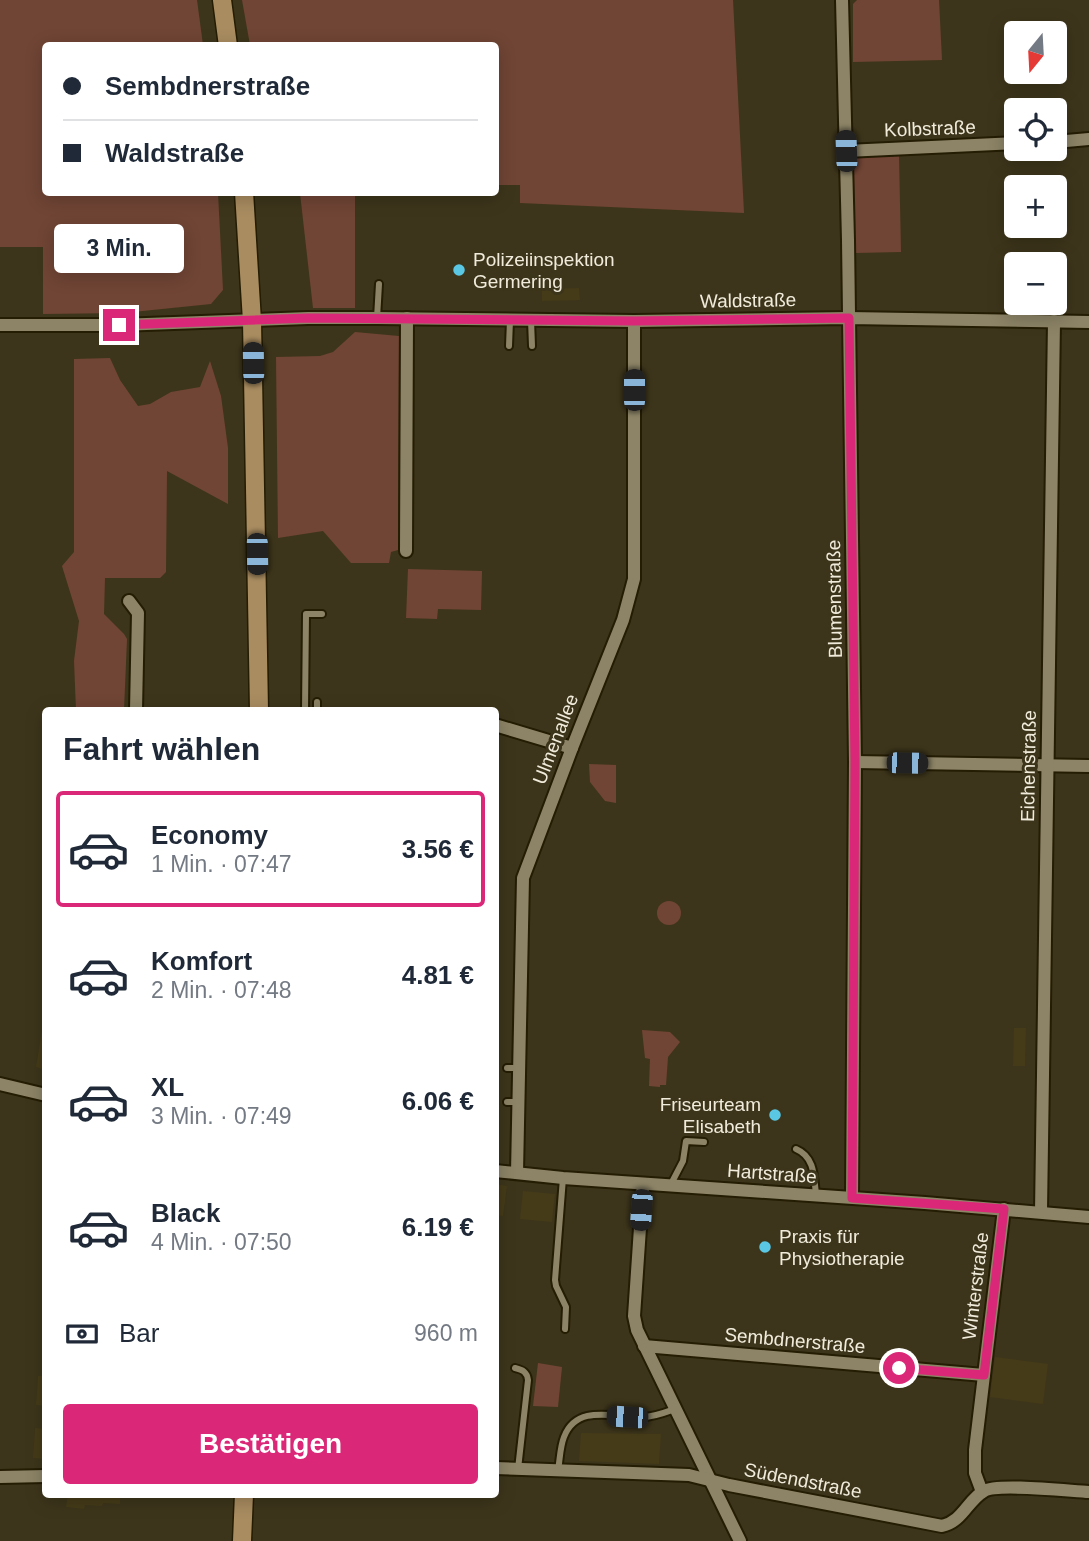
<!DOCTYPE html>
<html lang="de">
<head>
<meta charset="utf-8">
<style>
	:root { --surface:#fff; --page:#f2f2f3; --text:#1f2937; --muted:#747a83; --line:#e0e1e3; --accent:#db2777 }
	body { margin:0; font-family:Arial,sans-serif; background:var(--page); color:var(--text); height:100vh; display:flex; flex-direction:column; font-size:26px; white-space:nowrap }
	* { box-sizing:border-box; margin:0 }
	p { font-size:23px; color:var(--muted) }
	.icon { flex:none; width:38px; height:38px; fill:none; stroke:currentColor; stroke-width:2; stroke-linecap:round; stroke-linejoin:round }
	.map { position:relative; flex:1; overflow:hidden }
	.sheet { position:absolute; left:42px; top:707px; width:457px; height:791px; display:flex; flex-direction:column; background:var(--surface); border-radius:7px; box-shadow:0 4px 18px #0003 }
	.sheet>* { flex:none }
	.top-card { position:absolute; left:42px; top:42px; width:457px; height:154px; border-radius:7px; box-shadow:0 4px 18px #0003; display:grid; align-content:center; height:154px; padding:0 21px; background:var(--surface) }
	.needle { width:46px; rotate:198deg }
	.buttons { position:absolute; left:1004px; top:21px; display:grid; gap:14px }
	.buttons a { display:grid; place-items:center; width:63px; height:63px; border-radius:7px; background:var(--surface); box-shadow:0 4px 18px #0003; font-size:35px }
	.end { position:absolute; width:32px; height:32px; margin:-16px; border:9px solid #db2777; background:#fff; box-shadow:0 0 0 4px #fff }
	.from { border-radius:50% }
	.bubble { position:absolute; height:49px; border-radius:7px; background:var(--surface); box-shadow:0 4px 18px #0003; font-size:23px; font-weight:700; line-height:49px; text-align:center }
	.car { position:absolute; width:21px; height:42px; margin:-21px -10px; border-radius:9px; box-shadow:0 0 5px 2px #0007; background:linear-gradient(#222 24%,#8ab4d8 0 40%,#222 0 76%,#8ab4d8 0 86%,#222 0) }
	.top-card b { display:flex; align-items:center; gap:24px; height:66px; font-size:26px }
	.top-card b+b { border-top:2px solid var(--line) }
	.top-card i { width:18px; height:18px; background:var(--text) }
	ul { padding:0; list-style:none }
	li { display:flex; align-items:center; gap:21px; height:116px; margin:0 14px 10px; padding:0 7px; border:4px solid transparent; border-radius:7px }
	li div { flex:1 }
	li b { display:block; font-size:26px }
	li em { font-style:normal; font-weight:700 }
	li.on { border-color:var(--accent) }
	li>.icon { width:63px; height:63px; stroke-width:1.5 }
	h2 { padding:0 21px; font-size:32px; line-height:84px }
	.pay { display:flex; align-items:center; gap:18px; height:77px; padding:0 21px; font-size:26px }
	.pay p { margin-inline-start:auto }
	.primary-button { display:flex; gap:14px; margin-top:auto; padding:14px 21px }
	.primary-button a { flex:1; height:80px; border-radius:7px; background:var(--accent); color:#fff; font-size:28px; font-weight:700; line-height:80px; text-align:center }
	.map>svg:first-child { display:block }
</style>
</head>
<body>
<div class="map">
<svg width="1089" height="1541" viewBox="0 0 1089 1541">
	<rect width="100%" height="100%" fill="#3d351b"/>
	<!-- built -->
	<g fill="#453b19">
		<path d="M579,288l1,12 -38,1v-12z"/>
		<path d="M45,1027v43l-9,-3 6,-37z"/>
		<path d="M1014,1028h12l-1,38h-12z"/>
		<path d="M495,1184l12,2 -4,30 -8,-1z"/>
		<path d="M523,1191l32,3 -3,28 -32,-3z"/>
		<path d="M995,1357l53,7 -5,40 -53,-7z"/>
		<path d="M38,1376h7v30l-9,-1z"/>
		<path d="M35,1428l10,1v30l-12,-1z"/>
		<path d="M581,1433l80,1 -2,30 -80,-3z"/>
		<path d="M68,1495h52v9l-17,-1 -1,3 -17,-1 -1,4 -18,-2z"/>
	</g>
	<!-- green -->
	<g fill="#704535">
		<path d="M0,0h197l6,45 -157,1v146l172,1 5,97 -12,14 -88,9 -80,1v-67h-43z"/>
		<path d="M242,0h491l11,213 -224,-10v-18h-25v-139l-245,-1z"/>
		<path d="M857,0h82l3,60 -89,2v-58z"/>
		<path d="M899,156l2,96 -46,1 -2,-96z"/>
		<path d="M300,193h55v115h-42z"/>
		<path d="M355,332l44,4 -1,214 -7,2 -2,11h-38l-28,-32 -45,7 -2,-181 44,-1 13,-4z"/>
		<path d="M110,358l10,22 18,26 12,-2 21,-12 29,-5 10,-26 11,35 7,52v56l-61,-33 -1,101 -6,6h-55l-1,36 20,20 3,5 -3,71h-48l-2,-49 5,-40 -17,-55 12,-14v-193z"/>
		<path d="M408,569l74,2 -1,39 -43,-1 -1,10 -31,-1z"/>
		<path d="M589,764l27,1v38l-11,-2 -15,-19z"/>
		<circle cx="669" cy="913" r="12"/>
		<path d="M642,1030l28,2 10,10 -12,15 -2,28h-6v2l-11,-1 1,-27 -5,-1z"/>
		<path d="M538,1363l24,4 -4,40 -25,-1z"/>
	</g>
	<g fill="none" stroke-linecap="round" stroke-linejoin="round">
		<defs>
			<g id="service">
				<path d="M377,318l2,-34"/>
				<path d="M531,320l1,26"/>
				<path d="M509,346l1,-26"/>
				<path d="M305,710l1,-96h16"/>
				<path d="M317,710v-8"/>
				<path d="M507,1068h11"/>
				<path d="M507,1102h12"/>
				<path d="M796,1149c19,8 18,28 20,46"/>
				<path d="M563,1178l-8,102 1,6 10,21 -1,22"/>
				<path d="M671,1184l12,-23 3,-20 18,1"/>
				<path d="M515,1368c8,2 12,4 13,12l-10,89"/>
				<path d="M558,1470c2,-11 2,-23 6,-33 13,-34 51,-19 79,-20 11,0 21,-4 32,-8"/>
			</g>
			<g id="minor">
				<path d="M842,0l6,240 7,522 -3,435"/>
				<path d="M1055,142l34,-3"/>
				<path d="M846,151l171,-8"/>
				<path d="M0,325h119l189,-7h69l257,3 215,-3 240,4"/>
				<path d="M406,551l1,-233"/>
				<path d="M129,601l9,12 -2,97"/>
				<path d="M495,725l77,23"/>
				<path d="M855,762l234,4"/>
				<path d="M0,1084l46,11"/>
				<path d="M495,1171l68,7 362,25 164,14"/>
				<path d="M517,1173l6,-295 49,-130 51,-128 11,-41v-258"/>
				<path d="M643,1184l-9,132 3,14 103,211"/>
				<path d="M1041,1212l13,-891"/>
				<path d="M644,1346l340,29"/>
				<path d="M495,1468l194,7 40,10 213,41c21,-5 25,-25 42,-35 13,-8 85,0 105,1"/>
				<path d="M0,1477l46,-1"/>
				<path d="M982,1492l-7,-19v-23l29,-241"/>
			</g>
			<g id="secondary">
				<path d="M222,0l6,46"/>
				<path d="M244,192l8,129 7,389"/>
				<path d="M242,1541l2,-47"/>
			</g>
		</defs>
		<!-- service casing -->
		<use href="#service" stroke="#241c03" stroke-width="10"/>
		<!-- minor casing -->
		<use href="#minor" stroke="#241c03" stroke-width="16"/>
		<!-- secondary casing -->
		<use href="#secondary" stroke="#241c03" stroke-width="21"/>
		<!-- service -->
		<use href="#service" stroke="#8d8467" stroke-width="6"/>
		<!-- minor -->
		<use href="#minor" stroke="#8d8467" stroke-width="12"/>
		<!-- secondary -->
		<use href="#secondary" stroke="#a98c60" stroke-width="18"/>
	</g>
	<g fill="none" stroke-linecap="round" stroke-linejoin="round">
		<!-- route -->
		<path stroke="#db2777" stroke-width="9" d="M119,325l189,-7 326,3 215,-3 6,444 -3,436 152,11 -20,166 -85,-7"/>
	</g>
	<!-- markers -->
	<g fill="#5ac8e5" stroke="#3d351b" stroke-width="2.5">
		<circle cx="459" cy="270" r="7"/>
		<circle cx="775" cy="1115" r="7"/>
		<circle cx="765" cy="1247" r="7"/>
	</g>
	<g text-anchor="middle" stroke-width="6" stroke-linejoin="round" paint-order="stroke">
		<!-- street labels -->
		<g font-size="19" fill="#f0ebdb" stroke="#3d351b">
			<text transform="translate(930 128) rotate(-2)" y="7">Kolbstraße</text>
			<text transform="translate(748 300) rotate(-1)" y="7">Waldstraße</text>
			<text transform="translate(834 599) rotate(-91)" y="7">Blumenstraße</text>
			<text transform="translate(555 739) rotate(-69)" y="7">Ulmenallee</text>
			<text transform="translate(1028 766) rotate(-89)" y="7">Eichenstraße</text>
			<text transform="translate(772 1173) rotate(4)" y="7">Hartstraße</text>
			<text transform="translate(975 1286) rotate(-83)" y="7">Winterstraße</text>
			<text transform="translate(795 1340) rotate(5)" y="7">Sembdnerstraße</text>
			<text transform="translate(803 1480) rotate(11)" y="7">Südendstraße</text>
		</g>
		<!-- poi labels -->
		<g font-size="19" fill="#f0ebdb" stroke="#3d351b" text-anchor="start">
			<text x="473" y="266">Polizeiinspektion<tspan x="473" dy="22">Germering</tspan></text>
			<text x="761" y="1111" text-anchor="end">Friseurteam<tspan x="761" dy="22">Elisabeth</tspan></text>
			<text x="779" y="1243">Praxis für<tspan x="779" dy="22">Physiotherapie</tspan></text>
		</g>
	</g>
</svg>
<div class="buttons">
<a><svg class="needle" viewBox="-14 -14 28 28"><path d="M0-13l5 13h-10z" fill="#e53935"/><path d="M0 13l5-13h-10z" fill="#747a83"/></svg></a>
<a><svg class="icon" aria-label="locate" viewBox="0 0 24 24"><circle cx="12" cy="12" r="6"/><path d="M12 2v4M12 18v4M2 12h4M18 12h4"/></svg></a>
<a>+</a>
<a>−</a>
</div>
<i class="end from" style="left:899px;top:1368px"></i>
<i class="end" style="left:119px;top:325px"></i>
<div class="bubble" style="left:54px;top:224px;width:130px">3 Min.</div>
<i class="car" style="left:846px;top:151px;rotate:358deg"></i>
<i class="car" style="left:253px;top:363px;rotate:359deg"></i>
<i class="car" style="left:634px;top:390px;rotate:0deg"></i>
<i class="car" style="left:257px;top:554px;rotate:179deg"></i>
<i class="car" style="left:907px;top:763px;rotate:91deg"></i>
<i class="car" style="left:641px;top:1210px;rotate:184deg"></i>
<i class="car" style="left:627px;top:1417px;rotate:274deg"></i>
<div class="top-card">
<b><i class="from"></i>Sembdnerstraße</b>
<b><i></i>Waldstraße</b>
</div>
<section class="sheet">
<h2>Fahrt wählen</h2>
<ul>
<li class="on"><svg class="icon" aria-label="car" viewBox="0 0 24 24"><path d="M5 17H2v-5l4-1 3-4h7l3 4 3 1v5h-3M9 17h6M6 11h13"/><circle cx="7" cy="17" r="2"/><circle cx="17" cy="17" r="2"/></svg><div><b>Economy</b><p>1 Min. · 07:47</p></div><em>3.56 €</em></li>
<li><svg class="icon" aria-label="car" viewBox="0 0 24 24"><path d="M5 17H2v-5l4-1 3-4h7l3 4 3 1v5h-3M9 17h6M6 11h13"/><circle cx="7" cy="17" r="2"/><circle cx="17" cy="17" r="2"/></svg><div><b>Komfort</b><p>2 Min. · 07:48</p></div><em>4.81 €</em></li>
<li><svg class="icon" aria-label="car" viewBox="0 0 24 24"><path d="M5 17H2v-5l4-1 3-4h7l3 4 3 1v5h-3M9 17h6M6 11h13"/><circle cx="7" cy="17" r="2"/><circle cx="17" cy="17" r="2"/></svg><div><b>XL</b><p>3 Min. · 07:49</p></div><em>6.06 €</em></li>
<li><svg class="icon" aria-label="car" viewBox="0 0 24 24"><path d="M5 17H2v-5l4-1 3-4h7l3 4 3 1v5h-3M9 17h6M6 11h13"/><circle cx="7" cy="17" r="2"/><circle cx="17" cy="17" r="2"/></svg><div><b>Black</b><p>4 Min. · 07:50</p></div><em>6.19 €</em></li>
</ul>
<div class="pay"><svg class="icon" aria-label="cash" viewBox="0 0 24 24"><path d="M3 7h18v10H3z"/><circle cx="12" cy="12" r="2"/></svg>Bar<p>960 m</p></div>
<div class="primary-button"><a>Bestätigen</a></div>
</section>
</div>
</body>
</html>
